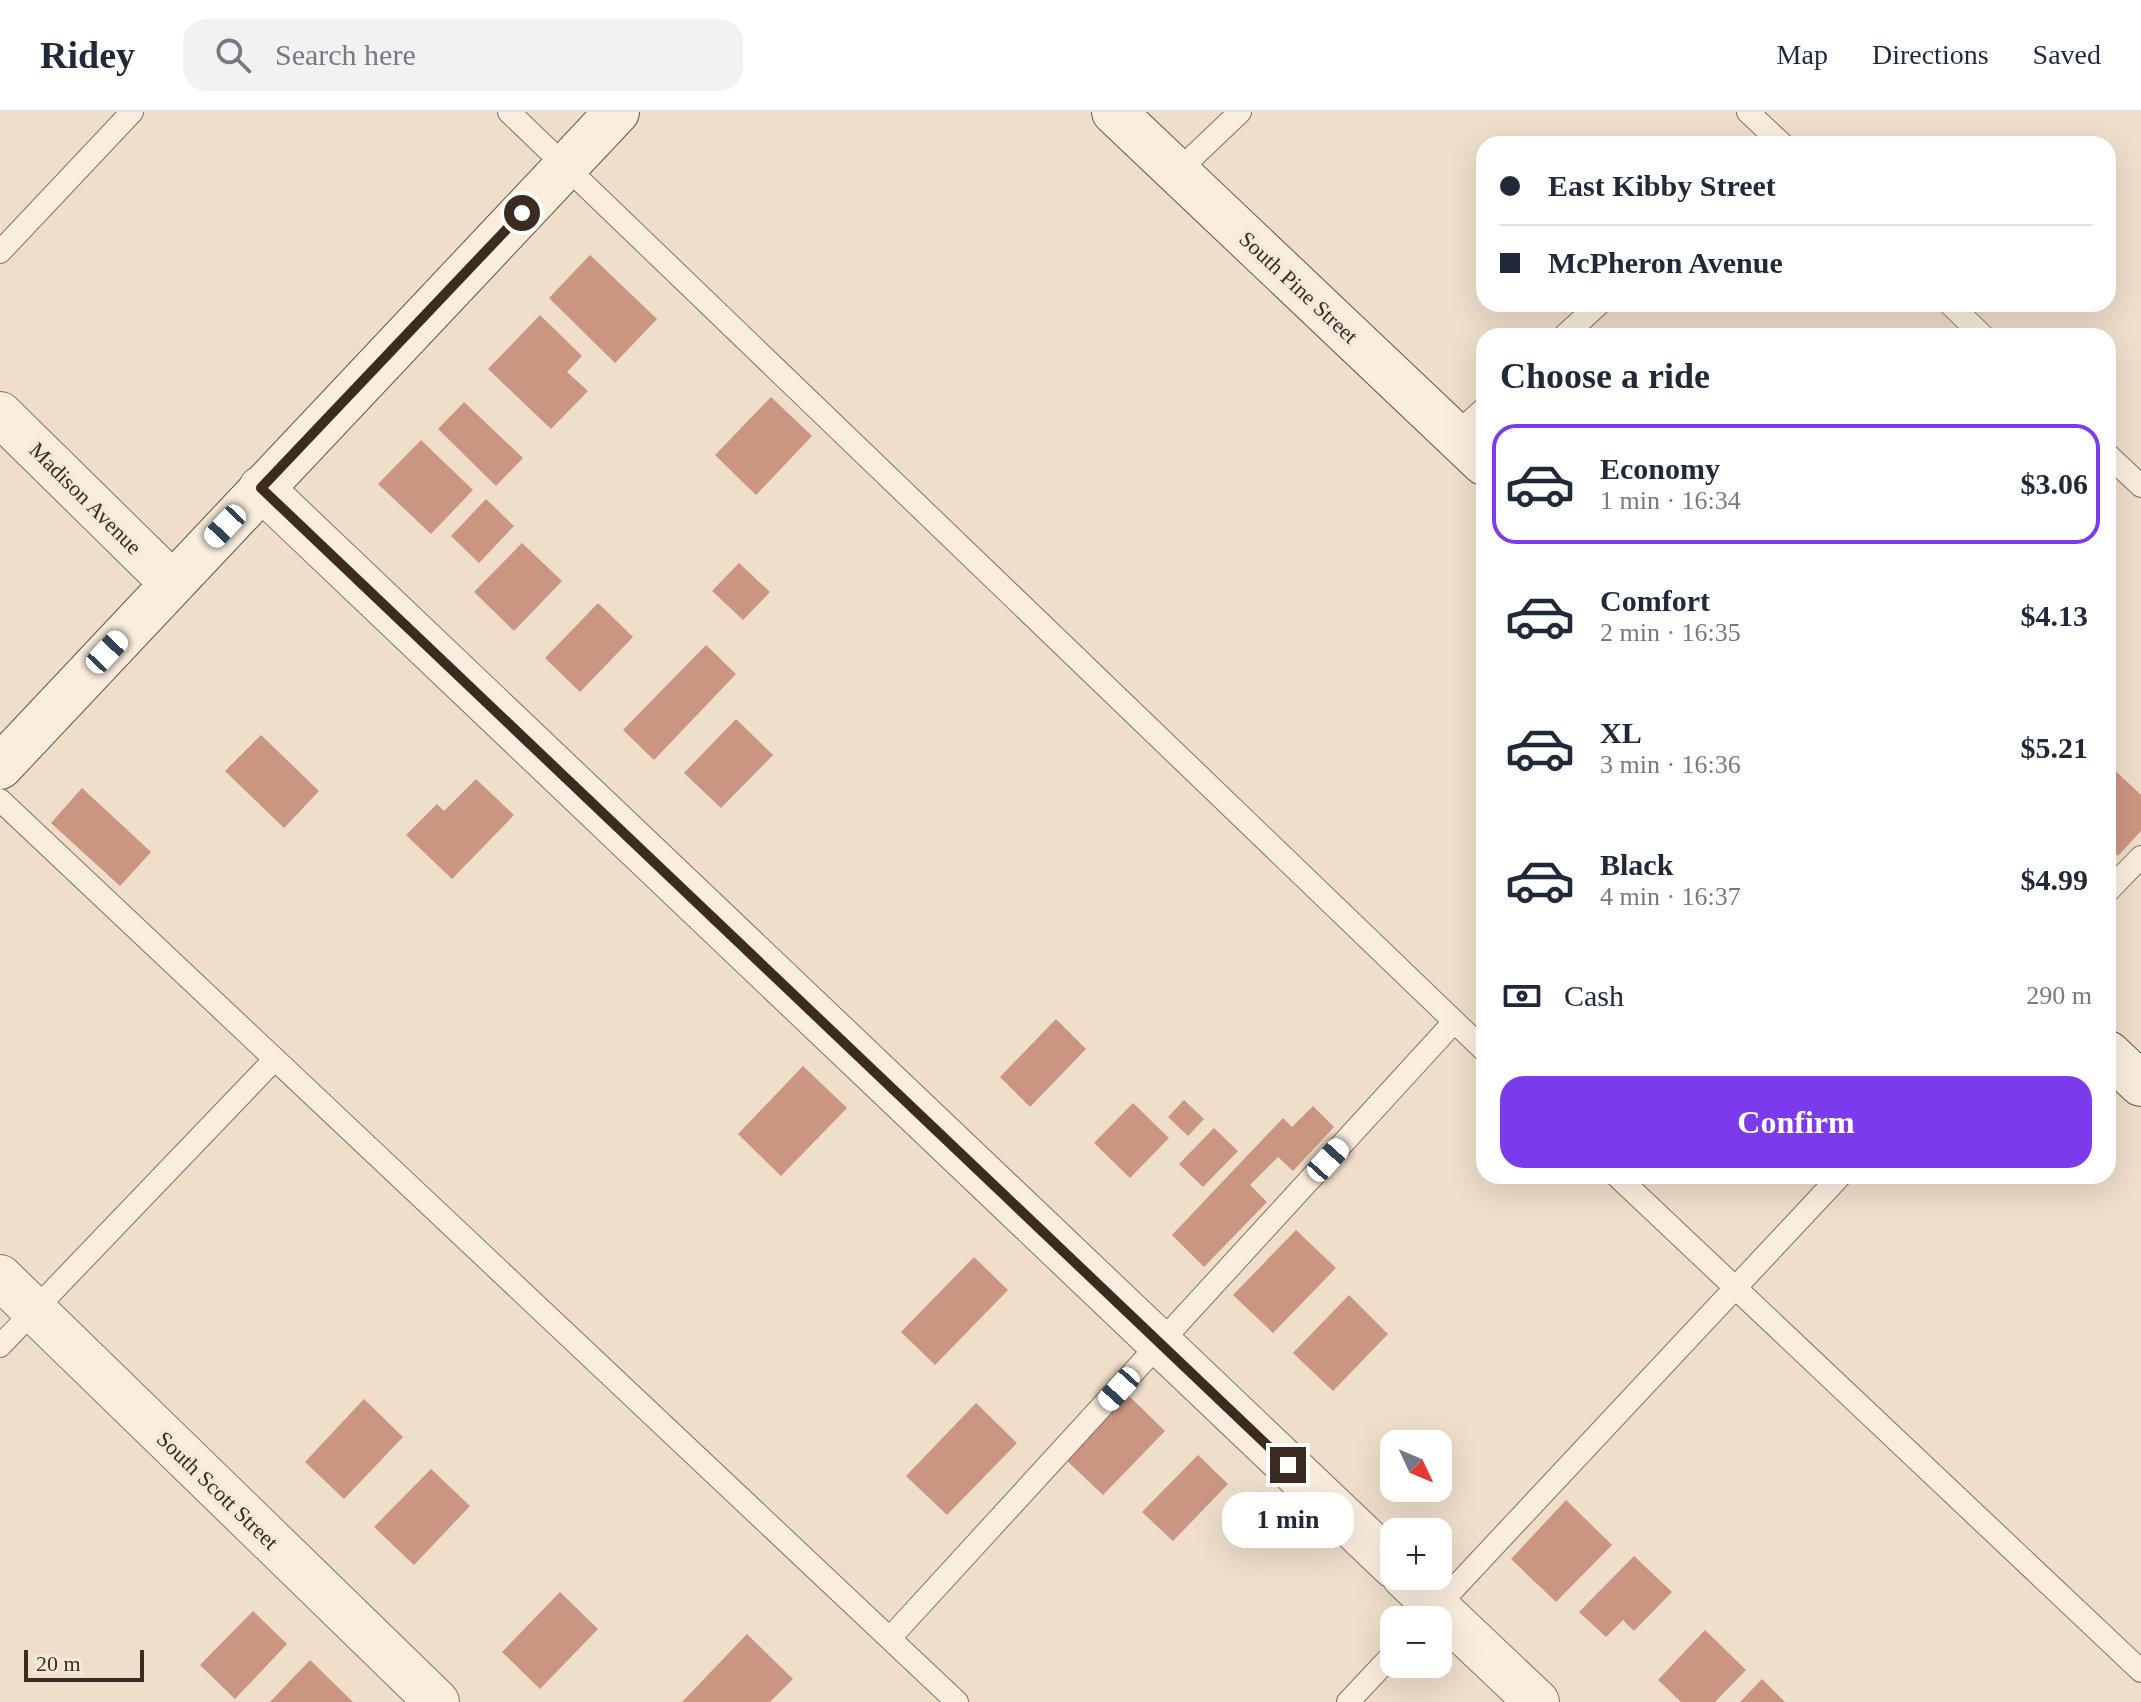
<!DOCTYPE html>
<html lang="en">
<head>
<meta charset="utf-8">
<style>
	:root { --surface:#fff; --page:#f2f2f3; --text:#1f2937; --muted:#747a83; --line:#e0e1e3; --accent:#7c3aed }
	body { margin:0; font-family:Georgia,serif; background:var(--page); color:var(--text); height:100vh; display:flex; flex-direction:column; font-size:30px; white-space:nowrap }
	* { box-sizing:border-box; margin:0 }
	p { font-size:26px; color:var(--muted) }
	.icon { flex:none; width:44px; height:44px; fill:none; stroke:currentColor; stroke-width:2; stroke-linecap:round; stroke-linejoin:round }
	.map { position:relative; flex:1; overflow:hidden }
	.sheet { position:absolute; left:1476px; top:216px; width:640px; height:856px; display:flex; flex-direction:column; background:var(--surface); border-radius:24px; box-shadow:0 8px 32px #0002 }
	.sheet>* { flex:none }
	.top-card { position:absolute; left:1476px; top:24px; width:640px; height:176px; border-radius:24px; box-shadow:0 8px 32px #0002; display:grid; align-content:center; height:176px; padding:0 24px; background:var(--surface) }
	.needle { width:52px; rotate:134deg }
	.controls { position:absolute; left:1380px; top:1318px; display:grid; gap:16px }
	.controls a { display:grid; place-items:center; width:72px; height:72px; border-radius:16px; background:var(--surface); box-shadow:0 8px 32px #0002; font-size:40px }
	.scale { position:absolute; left:24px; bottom:20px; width:120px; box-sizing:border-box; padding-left:8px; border:4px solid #3c2b21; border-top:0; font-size:22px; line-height:28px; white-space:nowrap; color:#3c2b21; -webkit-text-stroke:6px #f5ead9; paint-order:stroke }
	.end { position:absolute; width:36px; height:36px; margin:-18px; border:10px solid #3c2b21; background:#fff; box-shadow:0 0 0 4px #fff }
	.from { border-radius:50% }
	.bubble { position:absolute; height:56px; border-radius:24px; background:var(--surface); box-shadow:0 8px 32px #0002; font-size:26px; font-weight:800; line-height:56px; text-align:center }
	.car { position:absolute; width:24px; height:48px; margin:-24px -12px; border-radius:10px; box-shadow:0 0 6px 2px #0007; background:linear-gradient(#fff 24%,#345 0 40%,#fff 0 76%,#345 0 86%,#fff 0) }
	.top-card b { display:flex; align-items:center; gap:28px; height:76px; font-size:30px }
	.top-card b+b { border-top:2px solid var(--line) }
	.top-card i { width:20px; height:20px; background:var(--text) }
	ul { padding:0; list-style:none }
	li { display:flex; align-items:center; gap:24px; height:120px; margin:0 16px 12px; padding:0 8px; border:4px solid transparent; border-radius:24px }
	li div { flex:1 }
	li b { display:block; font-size:30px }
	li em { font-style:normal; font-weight:800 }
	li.active { border-color:var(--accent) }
	li>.icon { width:72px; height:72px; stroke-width:1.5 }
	h2 { padding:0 24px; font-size:36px; line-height:96px }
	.pay { display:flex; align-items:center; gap:20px; height:88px; padding:0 24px; font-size:30px }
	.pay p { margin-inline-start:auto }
	.cta { display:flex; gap:16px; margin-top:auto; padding:16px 24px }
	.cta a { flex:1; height:92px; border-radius:24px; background:var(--accent); color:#fff; font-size:32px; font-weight:800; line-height:92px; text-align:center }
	header { display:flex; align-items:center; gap:48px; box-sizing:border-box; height:112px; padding:0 40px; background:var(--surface); border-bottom:2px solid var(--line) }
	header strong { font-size:38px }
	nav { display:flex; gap:44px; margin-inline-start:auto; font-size:28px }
	.search { width:560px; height:72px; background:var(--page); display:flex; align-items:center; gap:20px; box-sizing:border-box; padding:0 28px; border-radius:24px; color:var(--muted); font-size:30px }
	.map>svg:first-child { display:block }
</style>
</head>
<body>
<header>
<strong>Ridey</strong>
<div class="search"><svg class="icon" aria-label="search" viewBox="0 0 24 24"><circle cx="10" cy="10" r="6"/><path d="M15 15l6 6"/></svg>Search here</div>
<nav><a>Map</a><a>Directions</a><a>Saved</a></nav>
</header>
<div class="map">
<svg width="2141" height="1590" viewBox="0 0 2141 1590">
	<rect width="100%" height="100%" fill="#eedeca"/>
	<!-- building -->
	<g fill="#cb9681">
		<path d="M590,143l67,64 -42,44 -66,-65z"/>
		<path d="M540,203l42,41 -15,16 21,19 -37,38 -63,-60z"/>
		<path d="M771,285l41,39 -56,59 -41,-40z"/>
		<path d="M464,290l59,56 -27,28 -58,-57z"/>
		<path d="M421,328l52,50 -42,44 -53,-50z"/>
		<path d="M486,387l28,27 -35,37 -28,-27z"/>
		<path d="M522,431l40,38 -48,50 -40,-39z"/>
		<path d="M739,451l31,29 -27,28 -31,-29z"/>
		<path d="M598,491l35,34 -53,55 -35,-34z"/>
		<path d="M706,533l30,29 -82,86 -31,-30z"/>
		<path d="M736,607l37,36 -52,53 -37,-35z"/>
		<path d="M261,623l58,56 -35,37 -59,-57z"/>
		<path d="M2108,652l33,31v36l-23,25 -10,-10z"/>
		<path d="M476,667l38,36 -62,64 -46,-44 31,-31 7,7z"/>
		<path d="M82,676l69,64 -31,34 -69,-63z"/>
		<path d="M1056,907l30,30 -56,58 -30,-30z"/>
		<path d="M803,954l44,42 -66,68 -43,-42z"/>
		<path d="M1184,988l20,19 -16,17 -20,-19z"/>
		<path d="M1133,991l36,35 -39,40 -36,-35z"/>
		<path d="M1313,994l21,21 -41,44 -15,-14 -28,28 17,17 -63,65 -32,-32 111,-117 9,9z"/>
		<path d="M1214,1016l24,23 -35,36 -24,-23z"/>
		<path d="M1296,1118l40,38 -63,65 -40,-38z"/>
		<path d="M974,1145l34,33 -73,75 -34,-33z"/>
		<path d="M1349,1183l39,39 -55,57 -40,-38z"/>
		<path d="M1125,1280l40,39 -62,64 -40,-38z"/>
		<path d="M364,1287l39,38 -59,62 -39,-37z"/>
		<path d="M976,1291l41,40 -70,72 -41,-39z"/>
		<path d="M1198,1343l30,29 -55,57 -31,-29z"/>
		<path d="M431,1357l39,37 -56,59 -40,-38z"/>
		<path d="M1566,1388l46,45 -56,57 -45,-43z"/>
		<path d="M1634,1444l38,36 -38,39 -11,-11 -17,17 -27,-25z"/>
		<path d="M560,1480l38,37 -58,60 -38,-37z"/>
		<path d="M253,1499l34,33 -52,55 -35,-34z"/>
		<path d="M1705,1518l41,40 -31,32h-34l-23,-22z"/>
		<path d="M747,1522l46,45 -23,23h-88z"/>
		<path d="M310,1548l43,42h-83z"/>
		<path d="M1762,1567l23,23h-45z"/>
	</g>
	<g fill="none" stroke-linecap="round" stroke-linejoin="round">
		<defs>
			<g id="lane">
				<path d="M509,0l975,938"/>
				<path d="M1748,0l34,32"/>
				<path d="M1177,60l63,-60"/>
				<path d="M0,140l132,-140"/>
				<path d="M1950,192l33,32"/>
				<path d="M1564,224l35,-32"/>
				<path d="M1455,323l29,-26"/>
				<path d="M2108,343l33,31"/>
				<path d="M0,688l957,902"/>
				<path d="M2108,779l33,-34"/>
				<path d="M1617,1064l524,495"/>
				<path d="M0,1234l275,-287"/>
				<path d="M1431,1501l409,-437"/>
				<path d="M890,1526l564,-616"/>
				<path d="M1348,1590l46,-49"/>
			</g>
			<g id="street">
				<path d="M0,302l171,168"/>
				<path d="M261,376l1133,1078"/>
				<path d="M0,1165l437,425"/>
				<path d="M1404,1464l133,126"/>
			</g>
			<g id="secondary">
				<path d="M1114,0l370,351"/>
				<path d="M0,655l617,-655"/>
				<path d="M2108,941l33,31"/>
			</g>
		</defs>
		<!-- lane casing -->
		<use href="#lane" stroke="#8b705e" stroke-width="24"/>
		<!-- street casing -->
		<use href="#street" stroke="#8b705e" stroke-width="46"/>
		<!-- secondary casing -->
		<use href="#secondary" stroke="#6d5141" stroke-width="46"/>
		<!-- lane -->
		<use href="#lane" stroke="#f9eddd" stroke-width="22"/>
		<!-- street -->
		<use href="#street" stroke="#f9eddd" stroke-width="44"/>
		<!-- secondary -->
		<use href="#secondary" stroke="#f9eddd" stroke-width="44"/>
	</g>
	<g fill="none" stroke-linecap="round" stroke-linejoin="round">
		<!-- route -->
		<path stroke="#3c2b21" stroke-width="10" d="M522,101l-261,275 1027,977"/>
	</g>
	<g text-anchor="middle" stroke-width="8" stroke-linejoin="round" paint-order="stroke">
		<!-- street labels -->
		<g font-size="22" fill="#3c2b21" stroke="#f5ead9">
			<text transform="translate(1299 175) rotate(43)" y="8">South Pine Street</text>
			<text transform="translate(86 386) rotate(45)" y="8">Madison Avenue</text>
			<text transform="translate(218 1378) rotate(44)" y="8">South Scott Street</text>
		</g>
	</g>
</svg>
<div class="controls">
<a><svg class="needle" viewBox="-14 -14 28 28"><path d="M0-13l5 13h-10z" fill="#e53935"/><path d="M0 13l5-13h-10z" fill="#747a83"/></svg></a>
<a>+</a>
<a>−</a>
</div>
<div class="scale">20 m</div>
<i class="end from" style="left:522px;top:101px"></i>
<i class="end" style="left:1288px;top:1353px"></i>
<div class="bubble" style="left:1222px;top:1380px;width:132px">1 min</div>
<i class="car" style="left:225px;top:414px;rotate:223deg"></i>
<i class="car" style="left:107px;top:540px;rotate:43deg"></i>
<i class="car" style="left:1328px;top:1048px;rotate:42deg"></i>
<i class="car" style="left:1119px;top:1277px;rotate:222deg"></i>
<div class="top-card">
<b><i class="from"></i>East Kibby Street</b>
<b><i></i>McPheron Avenue</b>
</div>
<section class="sheet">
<h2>Choose a ride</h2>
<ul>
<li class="active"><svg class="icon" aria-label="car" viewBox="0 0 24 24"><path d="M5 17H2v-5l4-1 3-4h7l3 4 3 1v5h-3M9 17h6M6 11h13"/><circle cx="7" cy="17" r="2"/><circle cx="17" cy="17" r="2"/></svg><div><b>Economy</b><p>1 min · 16:34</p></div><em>$3.06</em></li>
<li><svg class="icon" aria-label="car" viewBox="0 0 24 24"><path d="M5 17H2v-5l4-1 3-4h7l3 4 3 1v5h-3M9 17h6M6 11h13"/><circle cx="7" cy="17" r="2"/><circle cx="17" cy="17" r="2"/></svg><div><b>Comfort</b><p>2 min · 16:35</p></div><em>$4.13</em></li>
<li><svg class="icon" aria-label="car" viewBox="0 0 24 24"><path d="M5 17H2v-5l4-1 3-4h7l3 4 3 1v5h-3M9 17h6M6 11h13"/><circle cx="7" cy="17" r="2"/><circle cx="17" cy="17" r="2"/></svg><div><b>XL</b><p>3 min · 16:36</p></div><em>$5.21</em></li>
<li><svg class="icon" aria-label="car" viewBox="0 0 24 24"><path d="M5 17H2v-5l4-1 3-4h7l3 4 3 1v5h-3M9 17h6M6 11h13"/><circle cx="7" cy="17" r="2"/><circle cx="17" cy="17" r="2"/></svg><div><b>Black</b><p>4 min · 16:37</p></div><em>$4.99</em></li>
</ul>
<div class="pay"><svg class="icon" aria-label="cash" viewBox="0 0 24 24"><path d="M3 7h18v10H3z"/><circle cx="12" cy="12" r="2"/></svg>Cash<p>290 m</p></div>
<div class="cta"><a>Confirm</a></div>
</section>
</div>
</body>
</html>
